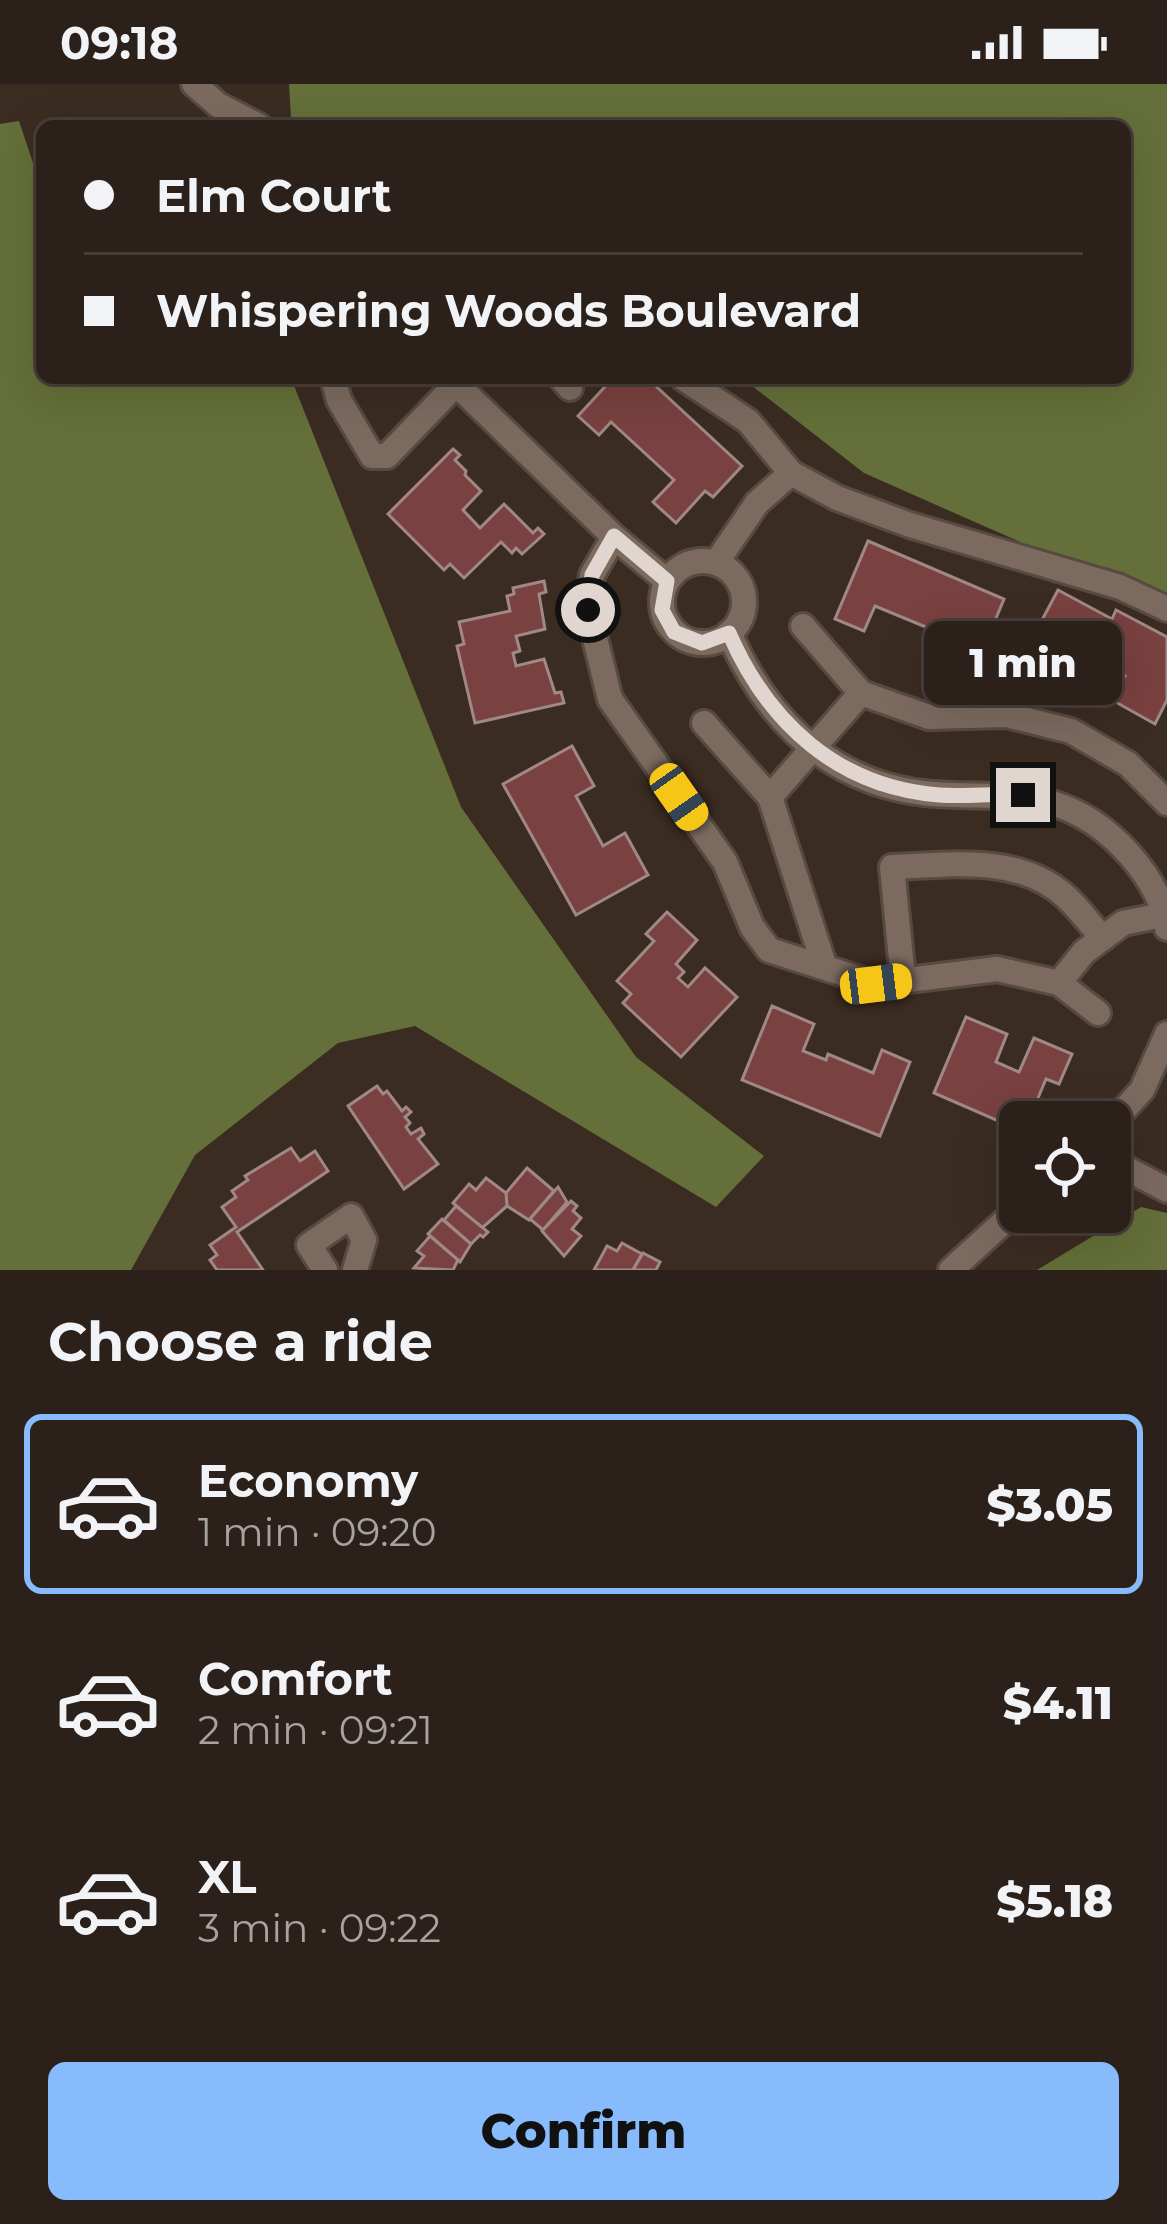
<!DOCTYPE html>
<html lang="en">
<head>
<meta charset="utf-8">
<style>
	:root { --surface:#2c211a; --page:#382e27; --text:#f1f3f6; --muted:#a6a3a2; --line:#483e39; --accent:#87bbfb }
	body { margin:0; font-family:Montserrat,sans-serif; background:var(--page); color:var(--text); height:100vh; display:flex; flex-direction:column; font-size:45px; white-space:nowrap }
	* { box-sizing:border-box; margin:0 }
	p { font-size:39px; color:var(--muted) }
	.icon { flex:none; width:66px; height:66px; fill:none; stroke:currentColor; stroke-width:2; stroke-linecap:round; stroke-linejoin:round }
	.map { position:relative; height:1186px; overflow:hidden }
	.sheet { display:flex; flex-direction:column; background:var(--surface); flex:1 }
	.sheet>* { flex:none }
	.banner { position:absolute; left:36px; top:36px; width:1095px; height:264px; border-radius:18px; box-shadow:0 12px 48px #0002,0 0 0 3px var(--line); display:grid; align-content:center; height:264px; padding:0 48px; background:var(--surface) }
	.tools { position:absolute; left:999px; top:1017px; display:grid; gap:24px }
	.tools a { display:grid; place-items:center; width:132px; height:132px; border-radius:18px; background:var(--surface); box-shadow:0 12px 48px #0002,0 0 0 3px var(--line); font-size:60px }
	.end { position:absolute; width:54px; height:54px; margin:-27px; border:15px solid #e0d6cf; background:#111; box-shadow:0 0 0 6px #111 }
	.from { border-radius:50% }
	.bubble { position:absolute; height:84px; border-radius:18px; background:var(--surface); box-shadow:0 12px 48px #0002,0 0 0 3px var(--line); font-size:39px; font-weight:800; line-height:84px; text-align:center }
	.car { position:absolute; width:36px; height:72px; margin:-36px -18px; border-radius:15px; box-shadow:0 0 9px 3px #0007; background:linear-gradient(#f5c518 24%,#345 0 40%,#f5c518 0 76%,#345 0 86%,#f5c518 0) }
	.banner b { display:flex; align-items:center; gap:42px; height:114px; font-size:45px }
	.banner b+b { border-top:3px solid var(--line) }
	.banner i { width:30px; height:30px; background:var(--text) }
	ul { padding:0; list-style:none }
	li { display:flex; align-items:center; gap:36px; height:180px; margin:0 24px 18px; padding:0 24px; border:6px solid transparent; border-radius:18px }
	li div { flex:1 }
	li b { display:block; font-size:45px }
	li em { font-style:normal; font-weight:800 }
	li.active { border-color:var(--accent) }
	li>.icon { width:108px; height:108px; stroke-width:1.5 }
	h2 { padding:0 48px; font-size:54px; line-height:144px }
	.button { display:flex; gap:24px; margin-top:auto; padding:24px 48px }
	.button a { flex:1; height:138px; border-radius:18px; background:var(--accent); color:#111; font-size:48px; font-weight:800; line-height:138px; text-align:center }
	.status { display:flex; justify-content:space-between; align-items:center; height:84px; padding:0 60px; background:var(--surface); direction:ltr }
	.status svg { height:33px; fill:currentColor }
	.map>svg:first-child { display:block }
</style>
</head>
<body>
<div class="status"><b>09:18</b><svg viewBox="0 0 49 12"><path d="M0 12V9h3v3zM5 12V6h3v6zM10 12V3h3v9zM15 12V0h3v12zM26 1h20v11H26zM47 4h2v5h-2z"/></svg></div>
<div class="map">
<svg width="1167" height="1186" viewBox="0 0 1167 1186">
	<rect width="100%" height="100%" fill="#3b2c22"/>
	<!-- forest -->
	<g fill="#646f39">
		<path d="M289,0h878v523l-303,-134 -122,-95h383v-252h-821l-13,-7z"/>
		<path d="M19,37l23,69v188h249l170,429 175,250 128,99 -48,51 -301,-181 -77,17 -143,112 -64,115h-131v-1146z"/>
		<path d="M1141,1123l26,6v57h-130z"/>
	</g>
	<!-- building -->
	<g fill="#79413f" stroke="#a08887" stroke-width="3">
		<path d="M613,294h34l95,88 -29,31 -8,-6 -29,32 -23,-21 21,-22 -63,-58 -12,13 -21,-19z"/>
		<path d="M453,365l7,6 -5,5 11,11 -1,4 16,16 -18,19 17,18 24,-24 29,29 5,-5 6,6 -22,20 -6,-6 -4,5 -11,-11 -37,36 -14,-14 -6,6 -56,-56z"/>
		<path d="M868,457l136,58 -27,65 -30,-12 9,-21 -20,-8 -3,7 -58,-24 -11,25 -29,-12z"/>
		<path d="M544,497l2,11 -7,2 6,35 -29,7 4,15 -7,2 3,13 28,-7 11,34 6,-1 3,11 -89,20 -18,-77 7,-2 -5,-22 51,-11 -3,-15 7,-2 -1,-6z"/>
		<path d="M1058,506l54,29 4,-9 51,27v63l-12,24 -43,-24 13,-24 -20,-10 -4,8 -30,-16 -14,26 -38,-21z"/>
		<path d="M572,662l22,40 -18,10 27,50 22,-13 23,42 -72,40 -73,-131z"/>
		<path d="M667,828l30,28 -21,24 8,8 -6,6 10,9 17,-19 32,29 -56,60 -58,-54 8,-9 -14,-13 37,-40 -8,-7z"/>
		<path d="M772,922l42,18 -11,27 23,9 2,-6 45,19 9,-23 28,12 -30,74 -138,-56z"/>
		<path d="M966,933l41,17 -11,28 23,10 15,-34 38,16 -13,30 -13,-5 -18,43 -22,-6 -3,7 -69,-30z"/>
		<path d="M377,1002l6,8 4,-3 15,20 4,-4 5,5 -6,5 5,6 -4,4 5,7 10,-6 3,6 -6,5 20,25 -34,25 -56,-83z"/>
		<path d="M291,1064l9,13 15,-10 13,20 -91,61 26,38h-46l-7,-10 7,-5 -7,-10 26,-18 -14,-20 14,-10 -4,-6 16,-11 -3,-4z"/>
		<path d="M527,1084l27,23 -25,29 -22,-14 -1,-13z"/>
		<path d="M486,1094l20,15 1,13 -25,22 -29,-25 16,-19 7,6z"/>
		<path d="M558,1103l9,15 -24,28 -13,-11z"/>
		<path d="M571,1117l6,5 -4,5 8,7 -9,11 9,7 -17,20 -22,-25z"/>
		<path d="M456,1122l32,26 -5,5 -3,-2 -9,9 -27,-24z"/>
		<path d="M442,1135l29,25 -11,18 -32,-28z"/>
		<path d="M430,1152l28,24 -5,10 -39,-2 10,-12 -7,-5z"/>
		<path d="M622,1159l20,11 -9,16h-39l13,-24 10,5z"/>
		<path d="M643,1169l17,9 -4,8h-23z"/>
	</g>
	<g fill="none" stroke-linecap="round" stroke-linejoin="round">
		<defs>
			<g id="minor">
				<path d="M194,0l24,21 41,21"/>
				<path d="M333,294l6,22 33,56h15l75,-78"/>
				<path d="M450,294l164,159 53,44"/>
				<path d="M561,294l9,10"/>
				<path d="M683,294l65,43 43,52 46,25 73,27 210,62 47,22"/>
				<path d="M614,453l-22,38 -4,35 22,89 115,163 27,65 17,23 107,34 121,-15 62,14 25,-31 39,-29 44,-9"/>
				<circle cx="703" cy="518" r="41"/>
				<path d="M716,479l41,-60 34,-30"/>
				<path d="M803,542l58,67 68,24 78,-2 64,16 57,33 39,39"/>
				<path d="M729,549c29,67 73,122 143,148 98,36 174,-20 258,74 18,21 34,46 37,73"/>
				<path d="M704,639l66,74 54,168"/>
				<path d="M770,713l91,-104"/>
				<path d="M903,896l-11,-113c58,-2 126,-13 173,29 14,12 25,29 38,42"/>
				<path d="M1059,899l39,30"/>
				<path d="M1110,1041l32,-35 25,-56"/>
				<path d="M1110,1076l57,30"/>
				<path d="M325,1186l-16,-25 42,-29 13,24 -9,30"/>
				<path d="M951,1186l69,-63"/>
			</g>
		</defs>
		<!-- minor casing -->
		<use href="#minor" stroke="#574a41" stroke-width="30"/>
		<!-- minor -->
		<use href="#minor" stroke="#7c6a5f" stroke-width="24"/>
	</g>
	<g fill="none" stroke-linecap="round" stroke-linejoin="round">
		<!-- route -->
		<path stroke="#e0d6cf" stroke-width="15" d="M588,526l4,-35 22,-39 53,45 -5,29 12,22 28,11 27,-10c39,90 109,154 210,162 28,2 56,-2 84,0"/>
	</g>
</svg>
<div class="tools">
<a><svg class="icon" aria-label="locate" viewBox="0 0 24 24"><circle cx="12" cy="12" r="6"/><path d="M12 2v4M12 18v4M2 12h4M18 12h4"/></svg></a>
</div>
<i class="end from" style="left:588px;top:526px"></i>
<i class="end" style="left:1023px;top:711px"></i>
<div class="bubble" style="left:924px;top:537px;width:198px">1 min</div>
<i class="car" style="left:679px;top:713px;rotate:145deg"></i>
<i class="car" style="left:876px;top:900px;rotate:83deg"></i>
<div class="banner">
<b><i class="from"></i>Elm Court</b>
<b><i></i>Whispering Woods Boulevard</b>
</div>
</div>
<section class="sheet">
<h2>Choose a ride</h2>
<ul>
<li class="active"><svg class="icon" aria-label="car" viewBox="0 0 24 24"><path d="M5 17H2v-5l4-1 3-4h7l3 4 3 1v5h-3M9 17h6M6 11h13"/><circle cx="7" cy="17" r="2"/><circle cx="17" cy="17" r="2"/></svg><div><b>Economy</b><p>1 min · 09:20</p></div><em>$3.05</em></li>
<li><svg class="icon" aria-label="car" viewBox="0 0 24 24"><path d="M5 17H2v-5l4-1 3-4h7l3 4 3 1v5h-3M9 17h6M6 11h13"/><circle cx="7" cy="17" r="2"/><circle cx="17" cy="17" r="2"/></svg><div><b>Comfort</b><p>2 min · 09:21</p></div><em>$4.11</em></li>
<li><svg class="icon" aria-label="car" viewBox="0 0 24 24"><path d="M5 17H2v-5l4-1 3-4h7l3 4 3 1v5h-3M9 17h6M6 11h13"/><circle cx="7" cy="17" r="2"/><circle cx="17" cy="17" r="2"/></svg><div><b>XL</b><p>3 min · 09:22</p></div><em>$5.18</em></li>
</ul>
<div class="button"><a>Confirm</a></div>
</section>
</body>
</html>
